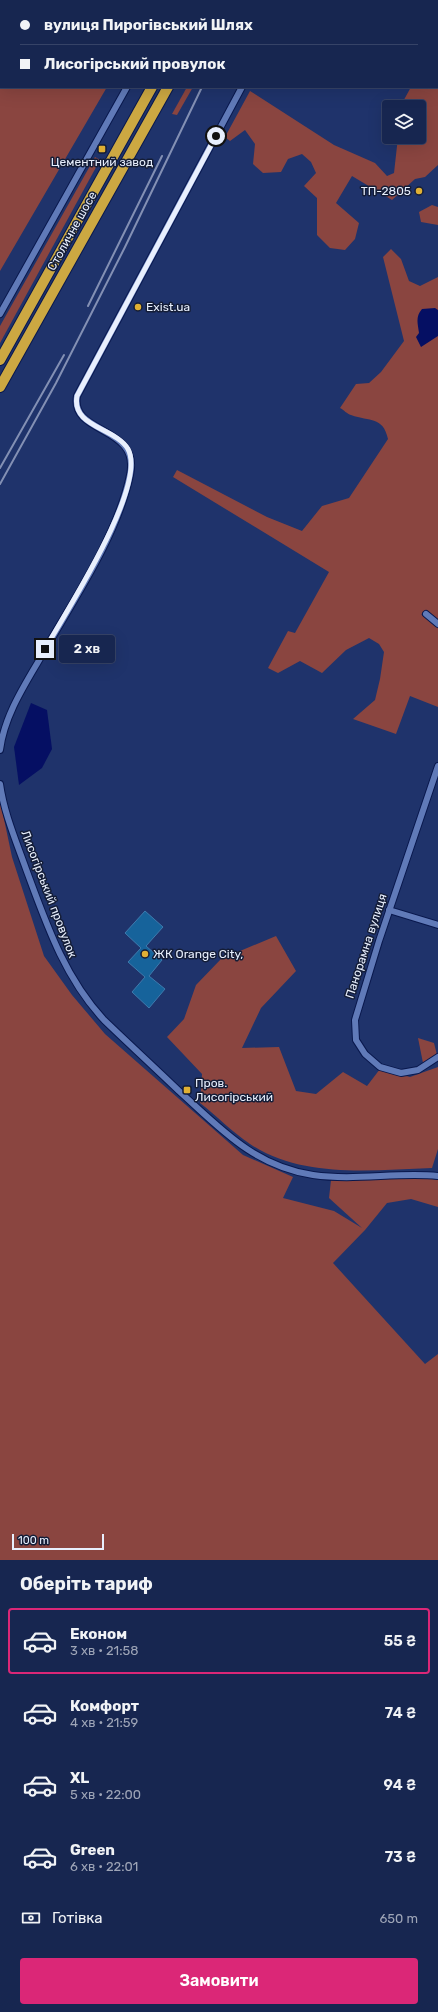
<!DOCTYPE html>
<html lang="uk">
<head>
<meta charset="utf-8">
<style>
	:root { --surface:#172650; --page:#24325a; --text:#f1f3f6; --muted:#9ea5b7; --line:#364367; --accent:#db2777 }
	body { margin:0; font-family:Rubik,sans-serif; background:var(--page); color:var(--text); height:100vh; display:flex; flex-direction:column; font-size:15px; white-space:nowrap }
	* { box-sizing:border-box; margin:0 }
	p { font-size:13px; color:var(--muted) }
	.icon { flex:none; width:22px; height:22px; fill:none; stroke:currentColor; stroke-width:2; stroke-linecap:round; stroke-linejoin:round }
	.map { position:relative; height:1560px; overflow:hidden }
	.details { display:flex; flex-direction:column; background:var(--surface); flex:1 }
	.details>* { flex:none }
	.banner { position:absolute; left:0px; top:0px; width:438px; height:88px; box-shadow:0 4px 16px #0002,0 0 0 1px var(--line); display:grid; align-content:center; height:88px; padding:0 20px; background:var(--surface) }
	.buttons { position:absolute; left:382px; top:100px; display:grid; gap:8px }
	.buttons a { display:grid; place-items:center; width:44px; height:44px; border-radius:4px; background:var(--surface); box-shadow:0 4px 16px #0002,0 0 0 1px var(--line); font-size:20px }
	.scale { position:absolute; left:12px; bottom:10px; width:92px; box-sizing:border-box; padding-left:4px; border:2px solid #e8effd; border-top:0; font-size:11px; line-height:14px; white-space:nowrap; color:#e8effd; -webkit-text-stroke:3px #141d37; paint-order:stroke }
	.end { position:absolute; width:18px; height:18px; margin:-9px; border:5px solid #e8effd; background:#111; box-shadow:0 0 0 2px #111 }
	.from { border-radius:50% }
	.bubble { position:absolute; height:28px; border-radius:4px; background:var(--surface); box-shadow:0 4px 16px #0002,0 0 0 1px var(--line); font-size:13px; font-weight:600; line-height:28px; text-align:center }
	.banner b { display:flex; align-items:center; gap:14px; height:38px; font-size:15px }
	.banner b+b { border-top:1px solid var(--line) }
	.banner i { width:10px; height:10px; background:var(--text) }
	ul { padding:0; list-style:none }
	li { display:flex; align-items:center; gap:12px; height:66px; margin:0 8px 6px; padding:0 12px; border:2px solid transparent; border-radius:4px }
	li div { flex:1 }
	li b { display:block; font-size:15px }
	li em { font-style:normal; font-weight:600 }
	li.active { border-color:var(--accent) }
	li>.icon { width:36px; height:36px; stroke-width:1.5 }
	h2 { padding:0 20px; font-size:18px; line-height:48px }
	.pay { display:flex; align-items:center; gap:10px; height:44px; padding:0 20px; font-size:15px }
	.pay p { margin-inline-start:auto }
	.primary-button { display:flex; gap:8px; margin-top:auto; padding:8px 20px }
	.primary-button a { flex:1; height:46px; border-radius:4px; background:var(--accent); color:#fff; font-size:16px; font-weight:600; line-height:46px; text-align:center }
	.map>svg:first-child { display:block }
</style>
</head>
<body>
<div class="map">
<svg width="438" height="1560" viewBox="0 0 438 1560">
	<rect width="100%" height="100%" fill="#1f336b"/>
	<!-- green -->
	<g fill="#8a4540">
		<path d="M0,0h155l-154,1v86h106l-107,184z"/>
		<path d="M438,49v116l-13,12 -10,2 -23,21 -40,-24 -16,27 23,20 -4,16 -10,11 -15,-2 -13,-13v-37l-13,-12 12,-13 -5,-11 -9,-8 -14,5 -7,13 -18,1 -10,-9 2,-20 -10,-14 -15,11 -5,-4 25,-46 84,54 41,18 12,13 7,-3 4,-36h21v-30h-19l11,-20h26z"/>
		<path d="M187,87h6l-16,28 -5,-1z"/>
		<path d="M95,157l5,3 -100,183v-17z"/>
		<path d="M432,205l6,2v18l-17,-3 -2,-10z"/>
		<path d="M391,249l10,10 8,22 11,5 18,-9v430l-28,-11 -14,38 -43,-15 22,-19 5,-21 4,-27 -5,-8 -10,-6 -23,12 -24,23 -22,-12 -22,12 -10,-5 20,-37 7,2 34,-61 -156,-95 4,-7 90,47 35,14 20,-25 27,-8 39,-59c-5,-23 -18,-17 -37,-24 -4,-1 -7,-5 -11,-7l16,-24 13,-1 12,-11 23,-31 -21,-84z"/>
		<path d="M0,800l12,57 32,99 28,39 33,39 138,121 50,22 -10,21 51,13 28,17 -33,-30 2,-18 89,-3 18,3v27l-27,-8 -24,4 -22,27 -32,33 92,101 13,-10v206h-438z"/>
		<path d="M276,936l20,35 -35,37 -19,40 37,-1 17,44 20,3 27,-22 24,14 13,-17 30,8 28,-10v82l-6,19c-60,2 -129,11 -182,-24 -18,-12 -33,-28 -50,-41l2,-29 -35,-37 17,-18 12,-34 25,-26z"/>
		<path d="M418,1038l16,5 3,12 -14,8z"/>
	</g>
	<!-- water -->
	<g fill="#050f63">
		<path d="M435,308l3,2v26l-17,11 -5,-10 3,-4c-1,-9 -4,-16 3,-24z"/>
		<path d="M31,703l16,7 5,39 -10,19 -23,17 -5,-38z"/>
	</g>
	<g fill="none" stroke-linecap="round" stroke-linejoin="round">
		<!-- stream -->
		<path stroke="#050f63" stroke-width="2" d="M122,0l1,1"/>
	</g>
	<!-- building -->
	<path fill="#16639b" stroke="#3e7aad" d="M145,911l18,16 -17,19 16,14 -13,16 16,13 -16,19 -17,-16 13,-15 -17,-15 13,-14 -16,-15z"/>
	<g fill="none" stroke-linecap="round" stroke-linejoin="round">
		<defs>
			<g id="minor">
				<path d="M175,1v-1"/>
				<path d="M287,1l1,-1"/>
				<path d="M0,314l127,-227"/>
				<path d="M426,614l12,10"/>
				<path d="M0,750c4,-32 22,-61 38,-88 32,-57 79,-124 92,-187 11,-50 -60,-40 -53,-79l165,-309"/>
				<path d="M438,766l-59,175 -24,79 1,20 9,14 15,13 21,6 17,-3 20,-13"/>
				<path d="M0,784c4,29 16,57 26,85 20,54 38,108 78,151 25,24 50,47 75,71 42,38 75,75 134,84 42,6 84,-3 125,1"/>
				<path d="M389,910l49,15"/>
			</g>
			<g id="trunk">
				<path d="M201,1v-1"/>
				<path d="M216,1v-1"/>
				<path d="M0,360l152,-273"/>
				<path d="M0,387l168,-300"/>
			</g>
		</defs>
		<!-- minor casing -->
		<use href="#minor" stroke="#09184d" stroke-width="8"/>
		<!-- trunk casing -->
		<use href="#trunk" stroke="#09184d" stroke-width="12"/>
		<!-- minor -->
		<use href="#minor" stroke="#607ab8" stroke-width="6"/>
		<!-- trunk -->
		<use href="#trunk" stroke="#cca842" stroke-width="10"/>
		<!-- rail -->
		<g stroke="#8390b4" stroke-width="2">
			<path d="M249,1v-1"/>
			<path d="M88,306l74,-150"/>
			<path d="M0,468l64,-113"/>
			<path d="M0,484l56,-101 69,-136 77,-160"/>
		</g>
	</g>
	<g fill="none" stroke-linecap="round" stroke-linejoin="round">
		<!-- route -->
		<path stroke="#e8effd" stroke-width="5" d="M45,649c20,-36 103,-163 83,-200 -12,-21 -57,-22 -51,-53l139,-260"/>
	</g>
	<!-- markers -->
	<g fill="#e0b034" stroke="#141d37" stroke-width="1.5">
		<rect x="98" y="145" width="8" height="8" rx="2"/>
		<circle cx="419" cy="191" r="4"/>
		<circle cx="138" cy="307" r="4"/>
		<circle cx="145" cy="954" r="4"/>
		<rect x="183" y="1086" width="8" height="8" rx="2"/>
	</g>
	<g text-anchor="middle" stroke-width="3" stroke-linejoin="round" paint-order="stroke">
		<!-- poi labels -->
		<g font-size="12" fill="#e8effd" stroke="#141d37" text-anchor="start">
			<text x="102" y="166" text-anchor="middle">Цементний завод</text>
			<text x="411" y="195" text-anchor="end">ТП-2805</text>
			<text x="146" y="311">Exist.ua</text>
			<text x="153" y="958">ЖК Orange City,</text>
			<text x="195" y="1087">Пров.<tspan x="195" dy="14">Лисогірський</tspan></text>
		</g>
		<!-- street labels -->
		<g font-size="12" fill="#e8effd" stroke="#141d37">
			<text transform="translate(72 231) rotate(-61)" y="4">Столичне шосе</text>
			<text transform="translate(49 894) rotate(69)" y="4">Лисогірський провулок</text>
			<text transform="translate(366 946) rotate(-72)" y="4">Панорамна вулиця</text>
		</g>
	</g>
</svg>
<div class="buttons">
<a><svg class="icon" aria-label="layers" viewBox="0 0 24 24"><path d="M12 4l9 5-9 5-9-5zM3 14l9 5 9-5"/></svg></a>
</div>
<div class="scale">100 m</div>
<i class="end from" style="left:216px;top:136px"></i>
<i class="end" style="left:45px;top:649px"></i>
<div class="bubble" style="left:59px;top:635px;width:56px">2 хв</div>
<div class="banner">
<b><i class="from"></i>вулиця Пирогівський Шлях</b>
<b><i></i>Лисогірський провулок</b>
</div>
</div>
<section class="details">
<h2>Оберіть тариф</h2>
<ul>
<li class="active"><svg class="icon" aria-label="car" viewBox="0 0 24 24"><path d="M5 17H2v-5l4-1 3-4h7l3 4 3 1v5h-3M9 17h6M6 11h13"/><circle cx="7" cy="17" r="2"/><circle cx="17" cy="17" r="2"/></svg><div><b>Економ</b><p>3 хв · 21:58</p></div><em>55 ₴</em></li>
<li><svg class="icon" aria-label="car" viewBox="0 0 24 24"><path d="M5 17H2v-5l4-1 3-4h7l3 4 3 1v5h-3M9 17h6M6 11h13"/><circle cx="7" cy="17" r="2"/><circle cx="17" cy="17" r="2"/></svg><div><b>Комфорт</b><p>4 хв · 21:59</p></div><em>74 ₴</em></li>
<li><svg class="icon" aria-label="car" viewBox="0 0 24 24"><path d="M5 17H2v-5l4-1 3-4h7l3 4 3 1v5h-3M9 17h6M6 11h13"/><circle cx="7" cy="17" r="2"/><circle cx="17" cy="17" r="2"/></svg><div><b>XL</b><p>5 хв · 22:00</p></div><em>94 ₴</em></li>
<li><svg class="icon" aria-label="car" viewBox="0 0 24 24"><path d="M5 17H2v-5l4-1 3-4h7l3 4 3 1v5h-3M9 17h6M6 11h13"/><circle cx="7" cy="17" r="2"/><circle cx="17" cy="17" r="2"/></svg><div><b>Green</b><p>6 хв · 22:01</p></div><em>73 ₴</em></li>
</ul>
<div class="pay"><svg class="icon" aria-label="cash" viewBox="0 0 24 24"><path d="M3 7h18v10H3z"/><circle cx="12" cy="12" r="2"/></svg>Готівка<p>650 m</p></div>
<div class="primary-button"><a>Замовити</a></div>
</section>
</body>
</html>
